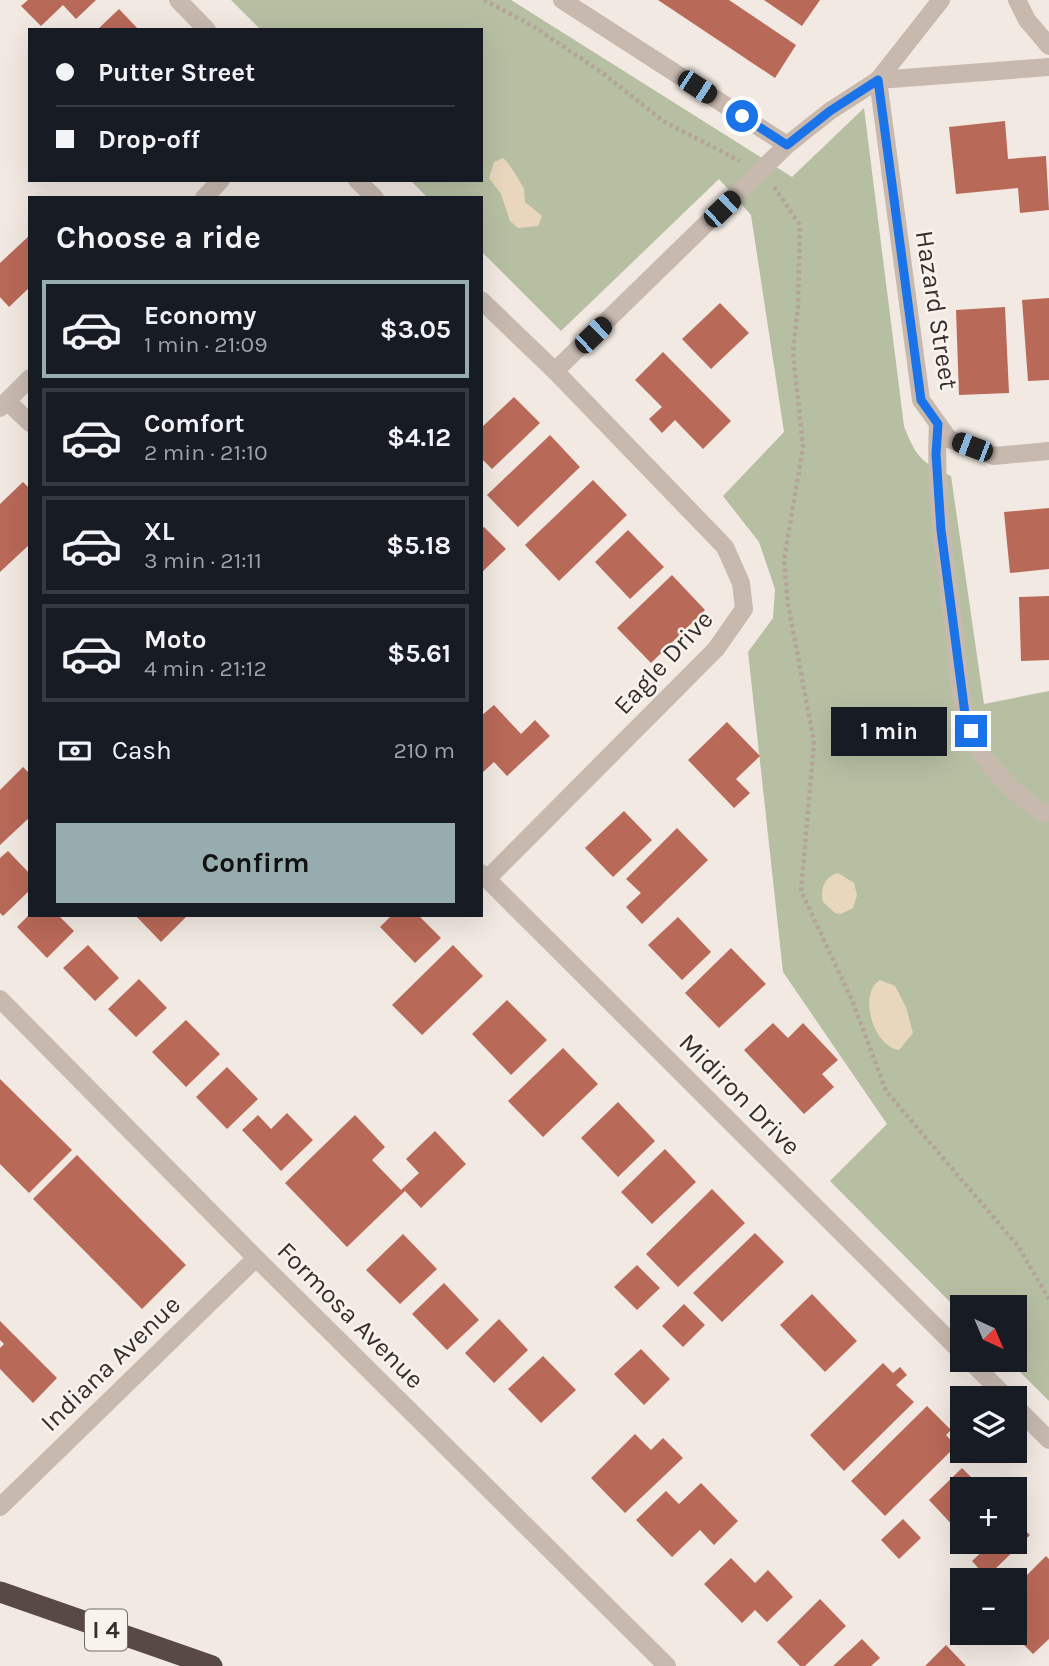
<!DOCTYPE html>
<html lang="en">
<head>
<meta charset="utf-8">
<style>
	:root { --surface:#171b24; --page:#242831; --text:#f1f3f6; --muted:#9ea1a6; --line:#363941; --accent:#96acae }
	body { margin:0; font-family:Karla,sans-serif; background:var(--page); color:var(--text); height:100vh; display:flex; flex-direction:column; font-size:26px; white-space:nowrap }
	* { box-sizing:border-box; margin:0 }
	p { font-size:23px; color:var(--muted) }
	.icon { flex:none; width:38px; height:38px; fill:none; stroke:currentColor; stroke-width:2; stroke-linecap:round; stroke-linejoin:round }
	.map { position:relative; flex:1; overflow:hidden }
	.details { position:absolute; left:28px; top:196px; width:455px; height:721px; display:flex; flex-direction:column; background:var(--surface); border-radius:0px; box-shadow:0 7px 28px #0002 }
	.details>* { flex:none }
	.guide { position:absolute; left:28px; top:28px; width:455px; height:154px; border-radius:0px; box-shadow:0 7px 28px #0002; display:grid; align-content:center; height:154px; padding:0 28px; background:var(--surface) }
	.needle { width:46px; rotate:136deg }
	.buttons { position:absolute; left:950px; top:1295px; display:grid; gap:14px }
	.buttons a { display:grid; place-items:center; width:77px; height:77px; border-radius:0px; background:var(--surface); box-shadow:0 7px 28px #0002; font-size:35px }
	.end { position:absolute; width:32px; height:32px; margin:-16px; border:9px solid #1a73e8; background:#fff; box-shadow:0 0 0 4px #fff }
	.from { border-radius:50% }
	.bubble { position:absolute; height:49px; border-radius:0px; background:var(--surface); box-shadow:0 7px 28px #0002; font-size:23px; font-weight:700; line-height:49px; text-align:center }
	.car { position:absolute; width:21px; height:42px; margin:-21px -10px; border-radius:9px; box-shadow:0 0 5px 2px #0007; background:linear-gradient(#222 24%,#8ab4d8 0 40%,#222 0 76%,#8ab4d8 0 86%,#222 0) }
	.guide b { display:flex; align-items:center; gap:24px; height:66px; font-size:26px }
	.guide b+b { border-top:2px solid var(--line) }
	.guide i { width:18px; height:18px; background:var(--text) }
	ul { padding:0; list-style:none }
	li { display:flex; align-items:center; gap:21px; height:98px; margin:0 14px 10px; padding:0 14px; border:4px solid var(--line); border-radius:0px }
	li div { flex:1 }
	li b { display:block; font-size:26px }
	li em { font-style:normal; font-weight:700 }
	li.on { border-color:var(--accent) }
	li>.icon { width:63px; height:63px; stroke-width:1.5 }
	h2 { padding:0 28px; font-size:32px; line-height:84px }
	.pay { display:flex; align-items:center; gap:18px; height:77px; padding:0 28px; font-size:26px }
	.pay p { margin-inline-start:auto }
	.primary-button { display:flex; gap:14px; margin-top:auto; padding:14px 28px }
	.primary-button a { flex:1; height:80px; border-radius:0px; background:var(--accent); color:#111; font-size:28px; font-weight:700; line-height:80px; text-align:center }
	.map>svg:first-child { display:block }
</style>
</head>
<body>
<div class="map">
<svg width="1049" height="1666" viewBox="0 0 1049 1666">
	<rect width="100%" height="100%" fill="#f1e9e2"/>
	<!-- green -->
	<path fill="#b7bfa3" d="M231,0h280l281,177 72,-69 40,318c11,29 18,38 47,50l33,228 65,-13v710l-41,-41h7v-53h-53v7l-132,-133 57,-57 -104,-152 -35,-320 25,-34 2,-29 -16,-47 -36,-46 61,-64 -33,-217 -32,-36 -158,152 -80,-80v-53h-53l-18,-18h71v-150h-220z"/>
	<!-- sand -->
	<g fill="#e8d7bd">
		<path d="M503,158c5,3 18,25 21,31 0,2 1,11 1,13l17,14 -4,10 -20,2 -8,-7 -9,-27 -12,-16 5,-16z"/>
		<path d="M838,873l16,10 3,12 -4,13 -12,6 -6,-1 -12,-11c-3,-13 1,-25 15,-29z"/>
		<path d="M880,980l15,6 11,21 7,26 -14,17c-25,-3 -42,-56 -19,-70z"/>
	</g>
	<!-- building -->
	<g fill="#b96958">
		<path d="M28,0h68l-20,19 -13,-14 -22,21 -20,-20z"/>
		<path d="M658,0h71l67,45 -21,33z"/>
		<path d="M764,0h56l-18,26z"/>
		<path d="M119,9l20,21h-42z"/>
		<path d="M1005,121l3,38 38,-3 3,54 -29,3 -2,-25 -62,6 -7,-67z"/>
		<path d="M30,235v52l-21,20 -9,-10v-34z"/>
		<path d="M1049,298v82l-21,1 -6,-81z"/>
		<path d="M720,303l29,30 -38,36 -29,-30z"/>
		<path d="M1005,307l4,86 -50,2 -3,-85z"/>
		<path d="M663,352l68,69 -28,28 -28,-29 -13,13 -13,-14 13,-12 -27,-27z"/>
		<path d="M514,397l26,26 -48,46 -11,-11v-30z"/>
		<path d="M550,435l30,32 -62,60 -31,-32z"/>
		<path d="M593,480l34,35 -68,66 -34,-36z"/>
		<path d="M23,482l7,7v55l-30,28v-68z"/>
		<path d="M1049,508v61l-39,4 -6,-61z"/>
		<path d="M484,527l22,22 -25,24v-44z"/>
		<path d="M628,530l36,37 -34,32 -35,-37z"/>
		<path d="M672,575l33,35 -54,53 -34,-35z"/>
		<path d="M1049,596v64l-28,1 -2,-64z"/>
		<path d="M494,705l27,29 14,-14 15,16 -43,40 -13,-14 -13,12v-58z"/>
		<path d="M727,722l33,34 -24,23 14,14 -16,15 -46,-48z"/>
		<path d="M23,767l7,7v43l-30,28v-55z"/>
		<path d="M624,811l28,29 -39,37 -28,-29z"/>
		<path d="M677,828l31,32 -66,64 -16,-17 15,-14 -15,-14z"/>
		<path d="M8,851l22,23v16l-27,26 -3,-3v-55z"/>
		<path d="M29,915h29l16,16 -27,27 -30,-31z"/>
		<path d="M135,915h53l-27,27z"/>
		<path d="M392,915h26l23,23 -26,25 -35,-36z"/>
		<path d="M678,917l33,35 -29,28 -34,-35z"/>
		<path d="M88,945l31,33 -24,23 -32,-33z"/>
		<path d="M453,945l30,31 -61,59 -30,-30z"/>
		<path d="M731,948l35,36 -47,44 -34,-35z"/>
		<path d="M139,979l28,29 -31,29 -28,-28z"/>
		<path d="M507,1000l40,40 -36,35 -39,-41z"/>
		<path d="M186,1020l34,34 -34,33 -34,-35z"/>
		<path d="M773,1023l15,15 15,-15 35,37 -16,14 12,13 -30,27 -60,-64z"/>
		<path d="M563,1048l35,36 -55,53 -35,-36z"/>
		<path d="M227,1067l31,32 -31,30 -31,-32z"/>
		<path d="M0,1079l72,71 -43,43 -29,-29z"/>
		<path d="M618,1102l37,39 -37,36 -37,-39z"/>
		<path d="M287,1113l26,27 -32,31 -39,-41 16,-15 13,14z"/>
		<path d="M355,1115l30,32 -13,13 29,30 18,-17 -13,-14 29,-28 31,33 -45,44 -16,-17 -58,56 -62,-64z"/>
		<path d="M665,1149l31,33 -44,42 -31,-32z"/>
		<path d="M77,1155l109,110 -44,44 -109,-110z"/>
		<path d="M712,1189l33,34 -67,64 -32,-33z"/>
		<path d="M755,1233l29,29 -62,60 -29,-29z"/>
		<path d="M403,1234l34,35 -37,35 -34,-34z"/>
		<path d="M637,1265l23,23 -23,22 -23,-23z"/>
		<path d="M444,1283l35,37 -32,30 -35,-36z"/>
		<path d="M812,1294l45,47 -32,31 -45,-47z"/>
		<path d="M684,1304l21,21 -22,22 -21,-21z"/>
		<path d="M499,1319l29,31 -34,33 -29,-30z"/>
		<path d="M0,1321l57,57 -24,25 -33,-34v-21l4,-4 -4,-4z"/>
		<path d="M641,1349l29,30 -26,26 -30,-31z"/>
		<path d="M543,1356l33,34 -35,33 -33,-34z"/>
		<path d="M883,1363l10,10 7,-6 7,8 -11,10 18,17 -70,69 -34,-36z"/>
		<path d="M927,1406l24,24 -5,5 10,11 -71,70 -34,-35z"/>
		<path d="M635,1434l16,16 12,-12 20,20 -58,55 -34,-35z"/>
		<path d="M962,1468l21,21h-21v38l-4,4 -29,-31z"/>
		<path d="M701,1483l37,38 -24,24 -14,-15 -28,27 -36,-37 30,-29 13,13z"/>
		<path d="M903,1519l18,19 -22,21 -18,-19z"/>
		<path d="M1015,1520l15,15 -38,37 8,8h-17l3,-3 -14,-16 16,-15 -4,-4h31z"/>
		<path d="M1046,1556l3,3v80l-16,15 -21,-21h3v-46z"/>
		<path d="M731,1558l24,25 13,-13 25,27 -26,25 -12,-12 -13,13 -38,-39z"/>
		<path d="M820,1599l26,27 -41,40h-5l-23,-24z"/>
		<path d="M862,1639l18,19 -9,8h-38z"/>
		<path d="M946,1645l20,21h-41z"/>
	</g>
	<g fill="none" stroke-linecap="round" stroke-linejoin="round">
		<!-- path -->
		<g stroke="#b4a399" stroke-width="4.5" stroke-dasharray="3.5 3.5" stroke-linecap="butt">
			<path d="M484,0l49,26 71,48 59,47 77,40"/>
			<path d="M774,187l26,38 -2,81 -5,47 10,94 -19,113 4,44 26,138 -13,149 51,109 34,91 132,155 31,53"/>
		</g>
		<!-- minor -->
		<g stroke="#c8b9af" stroke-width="18">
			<path d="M178,0l29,30"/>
			<path d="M562,0l225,145"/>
			<path d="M1017,0l10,20 22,26"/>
			<path d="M878,80l43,320 28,39 45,17 55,-5"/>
			<path d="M878,80l63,-80"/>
			<path d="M357,180l18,18"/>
			<path d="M204,198l17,-18"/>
			<path d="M481,300l74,71 170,176 16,36 3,26 -28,40 -229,230"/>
			<path d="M555,371l232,-226 43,-34 48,-31 171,-13"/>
			<path d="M7,401l23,22"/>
			<path d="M0,408l30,-30"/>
			<path d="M938,424c-4,71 8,142 17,212 4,37 4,77 22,110 12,23 45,53 66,68l6,-1"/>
			<path d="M481,873l481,480"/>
			<path d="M0,999l256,259 411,408"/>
			<path d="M969,1360l38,38"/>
			<path d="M1015,1406l34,34"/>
			<path d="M0,1507l256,-249"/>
		</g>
		<!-- highway -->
		<path stroke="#584944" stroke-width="21" d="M0,1592l212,74"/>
	</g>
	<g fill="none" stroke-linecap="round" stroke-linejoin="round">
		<!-- route -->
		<path stroke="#1a73e8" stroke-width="9" d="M742,116l45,29 43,-34 48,-31 43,320 17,24 -2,30 5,76 24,184 6,17"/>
	</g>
	<g text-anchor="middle" stroke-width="5" stroke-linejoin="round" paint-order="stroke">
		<!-- shield labels -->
		<rect fill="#f9f3ee" stroke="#726a66" stroke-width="2" x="85" y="1609.5" width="42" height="41" rx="5"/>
		<g font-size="24" font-weight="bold" fill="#382f2c">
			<text x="106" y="1638">I 4</text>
		</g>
		<!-- street labels -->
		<g font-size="26" fill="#382f2c" stroke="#f9f3ee">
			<text transform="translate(937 310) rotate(81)" y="9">Hazard Street</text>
			<text transform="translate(663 662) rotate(-47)" y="9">Eagle Drive</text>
			<text transform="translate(740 1094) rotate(45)" y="9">Midiron Drive</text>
			<text transform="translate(351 1315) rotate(45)" y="9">Formosa Avenue</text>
			<text transform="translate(110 1363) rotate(-44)" y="9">Indiana Avenue</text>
		</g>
	</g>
</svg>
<div class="buttons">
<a><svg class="needle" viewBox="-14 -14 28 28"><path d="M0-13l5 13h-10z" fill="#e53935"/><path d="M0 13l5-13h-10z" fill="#9ea1a6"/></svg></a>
<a><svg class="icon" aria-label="layers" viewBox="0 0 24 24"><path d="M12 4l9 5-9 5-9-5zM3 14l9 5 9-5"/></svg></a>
<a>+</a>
<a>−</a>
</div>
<i class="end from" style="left:742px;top:116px"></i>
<i class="end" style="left:971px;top:731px"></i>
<div class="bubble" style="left:831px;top:707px;width:116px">1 min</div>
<i class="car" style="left:697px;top:87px;rotate:123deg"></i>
<i class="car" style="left:722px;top:209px;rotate:46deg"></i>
<i class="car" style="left:593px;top:335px;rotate:46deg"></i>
<i class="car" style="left:972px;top:447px;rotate:291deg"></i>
<div class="guide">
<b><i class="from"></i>Putter Street</b>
<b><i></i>Drop-off</b>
</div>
<section class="details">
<h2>Choose a ride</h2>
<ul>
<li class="on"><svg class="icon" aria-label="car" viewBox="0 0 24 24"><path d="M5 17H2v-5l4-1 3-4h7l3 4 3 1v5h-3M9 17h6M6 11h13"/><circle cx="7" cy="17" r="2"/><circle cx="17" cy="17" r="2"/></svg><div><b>Economy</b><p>1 min · 21:09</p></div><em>$3.05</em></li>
<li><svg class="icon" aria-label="car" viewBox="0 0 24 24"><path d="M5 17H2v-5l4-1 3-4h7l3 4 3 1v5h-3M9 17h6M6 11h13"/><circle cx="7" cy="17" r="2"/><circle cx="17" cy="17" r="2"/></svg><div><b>Comfort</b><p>2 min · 21:10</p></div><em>$4.12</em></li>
<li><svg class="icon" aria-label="car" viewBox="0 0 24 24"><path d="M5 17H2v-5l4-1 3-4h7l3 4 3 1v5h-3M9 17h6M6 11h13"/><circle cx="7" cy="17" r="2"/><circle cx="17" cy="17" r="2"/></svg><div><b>XL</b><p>3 min · 21:11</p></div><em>$5.18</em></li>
<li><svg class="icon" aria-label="car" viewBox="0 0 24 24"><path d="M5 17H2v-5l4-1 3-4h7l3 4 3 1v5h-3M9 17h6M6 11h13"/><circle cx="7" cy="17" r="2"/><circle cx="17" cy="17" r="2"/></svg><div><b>Moto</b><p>4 min · 21:12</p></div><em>$5.61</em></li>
</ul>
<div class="pay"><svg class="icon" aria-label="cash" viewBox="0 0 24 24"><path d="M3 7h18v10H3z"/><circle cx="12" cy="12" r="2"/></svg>Cash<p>210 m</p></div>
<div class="primary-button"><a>Confirm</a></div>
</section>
</div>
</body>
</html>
